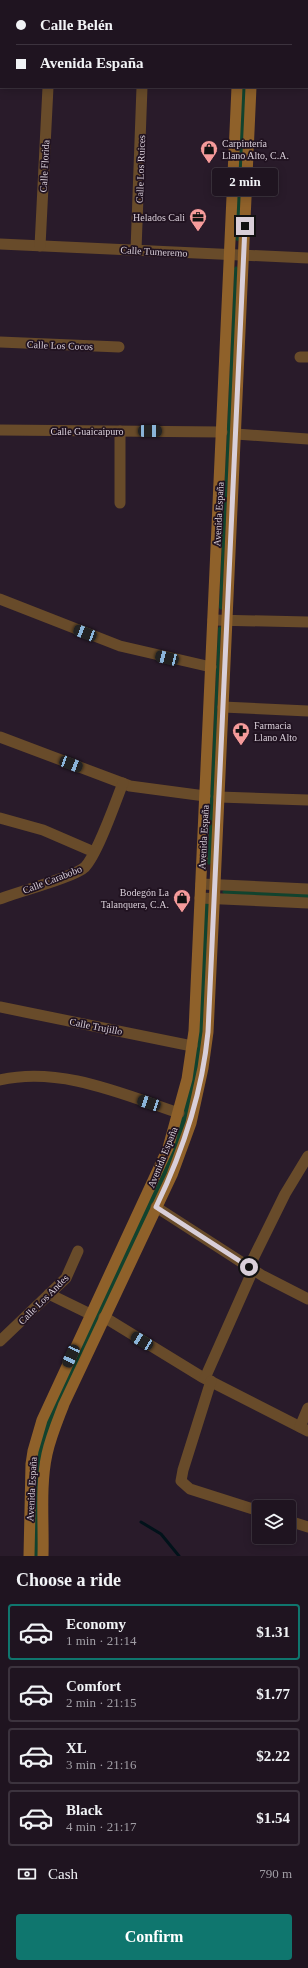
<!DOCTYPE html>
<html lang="en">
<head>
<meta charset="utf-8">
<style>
	:root { --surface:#1f1420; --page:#271d29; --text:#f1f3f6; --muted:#a19ea5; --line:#3c333e; --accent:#0f766e }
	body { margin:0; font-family:"Times New Roman",serif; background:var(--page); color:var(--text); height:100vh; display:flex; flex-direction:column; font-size:15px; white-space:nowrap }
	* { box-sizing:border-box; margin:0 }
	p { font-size:13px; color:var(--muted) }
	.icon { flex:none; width:22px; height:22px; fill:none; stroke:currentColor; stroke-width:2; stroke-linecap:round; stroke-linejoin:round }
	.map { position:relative; height:1556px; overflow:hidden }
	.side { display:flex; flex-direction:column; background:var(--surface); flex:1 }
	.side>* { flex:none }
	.guide { position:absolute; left:0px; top:0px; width:308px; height:88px; box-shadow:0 2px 10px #0003,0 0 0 1px var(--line); display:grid; align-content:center; height:88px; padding:0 16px; background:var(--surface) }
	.fabs { position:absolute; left:252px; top:1500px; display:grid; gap:8px }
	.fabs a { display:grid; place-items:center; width:44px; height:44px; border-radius:4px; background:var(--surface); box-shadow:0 2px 10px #0003,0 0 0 1px var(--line); font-size:20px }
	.end { position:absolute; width:18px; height:18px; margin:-9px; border:5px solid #d9cfd9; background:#111; box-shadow:0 0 0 2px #111 }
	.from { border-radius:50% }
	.bubble { position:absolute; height:28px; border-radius:4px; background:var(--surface); box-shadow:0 2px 10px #0003,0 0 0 1px var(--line); font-size:13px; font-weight:700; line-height:28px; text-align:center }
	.car { position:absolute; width:12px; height:24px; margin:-12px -6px; border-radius:5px; box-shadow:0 0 3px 1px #0007; background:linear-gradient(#222 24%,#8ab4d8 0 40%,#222 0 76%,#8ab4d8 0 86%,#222 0) }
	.guide b { display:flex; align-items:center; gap:14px; height:38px; font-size:15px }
	.guide b+b { border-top:1px solid var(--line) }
	.guide i { width:10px; height:10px; background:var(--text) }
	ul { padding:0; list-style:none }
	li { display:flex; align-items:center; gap:12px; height:56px; margin:0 8px 6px; padding:0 8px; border:2px solid var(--line); border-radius:4px }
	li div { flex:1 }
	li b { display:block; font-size:15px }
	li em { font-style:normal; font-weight:700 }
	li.current { border-color:var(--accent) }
	li>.icon { width:36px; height:36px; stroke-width:1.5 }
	h2 { padding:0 16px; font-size:18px; line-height:48px }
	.pay { display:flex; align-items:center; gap:10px; height:44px; padding:0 16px; font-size:15px }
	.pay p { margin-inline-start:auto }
	.action { display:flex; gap:8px; margin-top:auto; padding:8px 16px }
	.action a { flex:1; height:46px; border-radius:4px; background:var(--accent); color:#fff; font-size:16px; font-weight:700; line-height:46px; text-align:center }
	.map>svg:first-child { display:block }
</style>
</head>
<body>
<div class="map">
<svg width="308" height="1556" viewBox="0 0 308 1556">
	<rect width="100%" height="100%" fill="#291b2a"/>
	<!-- grass -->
	<g fill="#11432e">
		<path d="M241,87h6l-8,153 -1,1 -3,-1z"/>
		<path d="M236,266l2,2 -16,341 -1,1 -2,-2 15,-340z"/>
		<path d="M220,626l1,1 -10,236 -2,2 -2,-2 11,-235z"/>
		<path d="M224,890l84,4v4l-84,-4 -2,-2z"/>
		<path d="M205,903h4l-7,148 -15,71 -19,51 -116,250 -13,133h-6l1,-56 3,-49 9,-30 131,-288z"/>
	</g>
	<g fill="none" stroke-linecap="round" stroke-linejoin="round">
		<!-- stream -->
		<path stroke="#01121a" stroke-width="3" d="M141,1522l20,12 18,22"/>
		<!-- minor -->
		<g stroke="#684b2a" stroke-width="11">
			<path d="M52,1l1,-1"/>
			<path d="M145,1v-1"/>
			<path d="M0,244l308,14"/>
			<path d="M40,246l8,-159"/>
			<path d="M136,250l6,-163"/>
			<path d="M0,342l119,5"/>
			<path d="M300,357h8"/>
			<path d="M0,430l222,2"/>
			<path d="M120,431v72"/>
			<path d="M236,434l72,5"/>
			<path d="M0,599l120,47 91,21"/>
			<path d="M213,620l95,2"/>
			<path d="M223,707l85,4"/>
			<path d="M0,737l130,49 75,10"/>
			<path d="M219,797l89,3"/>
			<path d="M0,818l43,12 51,22"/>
			<path d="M201,884l107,5"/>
			<path d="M200,898l108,5"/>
			<path d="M0,899c17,-7 75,-22 85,-32 13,-14 30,-64 38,-84"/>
			<path d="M0,1007l192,39"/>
			<path d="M0,1080c60,-14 122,14 179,33"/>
			<path d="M156,1207l107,69 45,23"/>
			<path d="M249,1267l36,-73 23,-38"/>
			<path d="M49,1294l41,20"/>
			<path d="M104,1317l98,60 106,54"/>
			<path d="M0,1341l66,-63 12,-27"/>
			<path d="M205,1378l48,-108"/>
			<path d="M211,1381l-28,89 -2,11 9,8 69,22"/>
			<path d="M300,1427l8,-19"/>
			<path d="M289,1521l19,6"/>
		</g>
		<!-- secondary -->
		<g stroke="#8f612a" stroke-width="11">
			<path d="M241,1v-1"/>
			<path d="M255,1v-1"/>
			<path d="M29,1556l2,-92 2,-13 9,-31 126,-272 19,-69 7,-48 43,-944"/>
			<path d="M43,1556c1,-33 -3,-70 4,-102 4,-18 11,-34 17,-50l108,-229 19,-52 12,-55 5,-36 7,-147 36,-798"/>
		</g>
	</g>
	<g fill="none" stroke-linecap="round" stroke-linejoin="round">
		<!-- route -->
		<path stroke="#d9cfd9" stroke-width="5" d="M245,226l-37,806c-6,63 -25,119 -52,175l93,60"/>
	</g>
	<!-- icons -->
	<defs>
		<symbol id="shop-pin" viewBox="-11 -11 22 30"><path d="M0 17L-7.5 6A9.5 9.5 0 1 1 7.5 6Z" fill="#f59b9b" stroke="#201220"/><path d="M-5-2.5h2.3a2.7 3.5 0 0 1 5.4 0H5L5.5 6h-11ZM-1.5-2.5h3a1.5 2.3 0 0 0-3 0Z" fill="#111"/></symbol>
		<symbol id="office-pin" viewBox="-11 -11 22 30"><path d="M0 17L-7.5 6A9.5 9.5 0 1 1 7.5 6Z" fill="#f59b9b" stroke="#201220"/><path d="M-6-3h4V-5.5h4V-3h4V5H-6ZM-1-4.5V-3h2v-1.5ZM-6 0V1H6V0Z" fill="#111"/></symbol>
		<symbol id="pharmacy-pin" viewBox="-11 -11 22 30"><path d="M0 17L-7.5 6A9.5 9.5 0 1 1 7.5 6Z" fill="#f59b9b" stroke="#201220"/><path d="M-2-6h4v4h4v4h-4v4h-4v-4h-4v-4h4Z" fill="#111"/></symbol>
	</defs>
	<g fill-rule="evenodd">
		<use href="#shop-pin" x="199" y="139" width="20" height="27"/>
		<use href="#office-pin" x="188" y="207" width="20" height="27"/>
		<use href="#pharmacy-pin" x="231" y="721" width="20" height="27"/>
		<use href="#shop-pin" x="172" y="888" width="20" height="27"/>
	</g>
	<g text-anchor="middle" stroke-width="3.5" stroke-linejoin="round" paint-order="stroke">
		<!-- poi labels -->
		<g font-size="10" fill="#d9cfd9" stroke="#201220" text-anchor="start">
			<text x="222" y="147">Carpintería<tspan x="222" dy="12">Llano Alto, C.A.</tspan></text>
			<text x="185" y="221" text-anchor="end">Helados Cali</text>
			<text x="254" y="729">Farmacia<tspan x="254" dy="12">Llano Alto</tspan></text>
			<text x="169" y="896" text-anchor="end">Bodegón La<tspan x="169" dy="12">Talanquera, C.A.</tspan></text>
		</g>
		<!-- street labels -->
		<g font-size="10" fill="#d9cfd9" stroke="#201220">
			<text transform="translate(44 166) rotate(-87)" y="4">Calle Florida</text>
			<text transform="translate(140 169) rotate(-88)" y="4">Calle Los Ruices</text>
			<text transform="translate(154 251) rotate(3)" y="4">Calle Tumeremo</text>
			<text transform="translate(60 345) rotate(2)" y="4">Calle Los Cocos</text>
			<text x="87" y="435">Calle Guaicaipuro</text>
			<text transform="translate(218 514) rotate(-87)" y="4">Avenida España</text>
			<text transform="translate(203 837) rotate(-87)" y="4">Avenida España</text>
			<text transform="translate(52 879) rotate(-21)" y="4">Calle Carabobo</text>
			<text transform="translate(96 1026) rotate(11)" y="4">Calle Trujillo</text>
			<text transform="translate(162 1157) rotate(-68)" y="4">Avenida España</text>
			<text transform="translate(43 1299) rotate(-45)" y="4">Calle Los Andes</text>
			<text transform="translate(31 1489) rotate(-87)" y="4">Avenida España</text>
		</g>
	</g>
</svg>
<div class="fabs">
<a><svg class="icon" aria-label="layers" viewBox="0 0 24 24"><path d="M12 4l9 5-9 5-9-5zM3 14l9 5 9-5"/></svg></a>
</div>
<i class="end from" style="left:249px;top:1267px"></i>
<i class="end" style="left:245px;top:226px"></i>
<div class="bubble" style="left:212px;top:168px;width:66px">2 min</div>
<i class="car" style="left:150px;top:431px;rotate:90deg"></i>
<i class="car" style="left:85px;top:633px;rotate:291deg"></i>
<i class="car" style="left:167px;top:658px;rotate:284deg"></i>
<i class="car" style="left:71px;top:764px;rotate:111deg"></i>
<i class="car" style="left:149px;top:1103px;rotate:288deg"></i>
<i class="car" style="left:142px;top:1341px;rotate:301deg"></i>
<i class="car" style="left:71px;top:1356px;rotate:205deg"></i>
<div class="guide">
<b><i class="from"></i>Calle Belén</b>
<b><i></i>Avenida España</b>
</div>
</div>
<section class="side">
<h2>Choose a ride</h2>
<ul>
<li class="current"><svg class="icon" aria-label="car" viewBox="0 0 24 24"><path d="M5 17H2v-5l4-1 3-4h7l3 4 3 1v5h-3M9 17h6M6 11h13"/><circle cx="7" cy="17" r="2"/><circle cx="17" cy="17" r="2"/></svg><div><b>Economy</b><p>1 min · 21:14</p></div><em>$1.31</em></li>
<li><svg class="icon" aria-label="car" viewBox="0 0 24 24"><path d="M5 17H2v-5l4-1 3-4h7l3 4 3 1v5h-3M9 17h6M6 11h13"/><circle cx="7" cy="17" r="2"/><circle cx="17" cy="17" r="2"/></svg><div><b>Comfort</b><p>2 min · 21:15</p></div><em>$1.77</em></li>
<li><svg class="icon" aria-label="car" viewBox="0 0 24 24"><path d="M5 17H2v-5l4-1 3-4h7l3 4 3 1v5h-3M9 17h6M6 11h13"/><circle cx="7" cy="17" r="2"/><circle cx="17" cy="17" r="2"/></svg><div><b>XL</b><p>3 min · 21:16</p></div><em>$2.22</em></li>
<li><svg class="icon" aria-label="car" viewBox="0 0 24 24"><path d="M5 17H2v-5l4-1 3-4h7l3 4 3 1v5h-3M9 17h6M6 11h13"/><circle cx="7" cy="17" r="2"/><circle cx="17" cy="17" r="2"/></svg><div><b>Black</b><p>4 min · 21:17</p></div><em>$1.54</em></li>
</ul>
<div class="pay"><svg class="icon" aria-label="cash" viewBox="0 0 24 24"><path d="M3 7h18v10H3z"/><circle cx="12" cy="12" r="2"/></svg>Cash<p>790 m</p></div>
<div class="action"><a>Confirm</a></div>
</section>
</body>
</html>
